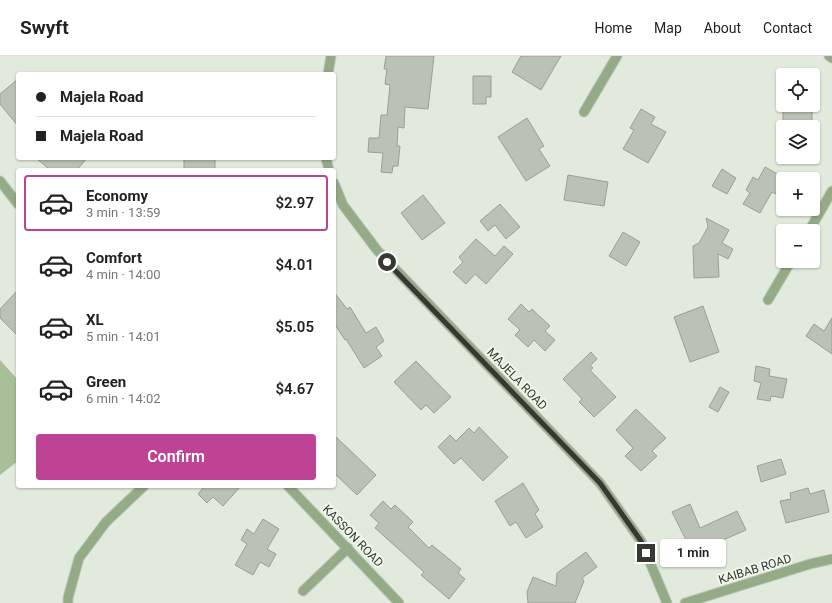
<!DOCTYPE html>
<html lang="en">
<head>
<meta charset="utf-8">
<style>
	:root { --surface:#fff; --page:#f2f2f2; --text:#222; --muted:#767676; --line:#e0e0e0; --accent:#be4395 }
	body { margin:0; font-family:Roboto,sans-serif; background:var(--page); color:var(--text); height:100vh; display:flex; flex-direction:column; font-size:15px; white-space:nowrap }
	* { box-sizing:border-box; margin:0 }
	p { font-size:13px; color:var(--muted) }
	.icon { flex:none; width:22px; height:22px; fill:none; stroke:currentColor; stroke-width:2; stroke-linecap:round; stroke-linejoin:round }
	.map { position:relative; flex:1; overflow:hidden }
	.panel { position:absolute; left:16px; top:112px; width:320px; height:320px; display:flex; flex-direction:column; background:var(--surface); border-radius:4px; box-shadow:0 1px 3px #0004 }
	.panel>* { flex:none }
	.guide { position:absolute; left:16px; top:16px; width:320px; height:88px; border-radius:4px; box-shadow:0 1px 3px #0004; display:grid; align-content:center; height:88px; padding:0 20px; background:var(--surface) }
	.buttons { position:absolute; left:776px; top:12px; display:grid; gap:8px }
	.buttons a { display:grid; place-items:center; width:44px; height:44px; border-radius:4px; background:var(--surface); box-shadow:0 1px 3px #0004; font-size:20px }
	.end { position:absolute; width:18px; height:18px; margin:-9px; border:5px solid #353833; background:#fff; box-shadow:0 0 0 2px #fff }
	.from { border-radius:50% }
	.bubble { position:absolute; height:28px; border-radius:4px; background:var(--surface); box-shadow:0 1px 3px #0004; font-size:13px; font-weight:600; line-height:28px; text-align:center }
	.guide b { display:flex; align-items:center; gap:14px; height:38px; font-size:15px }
	.guide b+b { border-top:1px solid var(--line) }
	.guide i { width:10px; height:10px; background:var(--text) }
	ul { padding:7px 0 0; list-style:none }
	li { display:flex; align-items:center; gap:12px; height:56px; margin:0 8px 6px; padding:0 12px; border:2px solid transparent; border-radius:4px }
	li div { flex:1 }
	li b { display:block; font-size:15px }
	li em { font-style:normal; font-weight:600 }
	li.on { border-color:var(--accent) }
	li>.icon { width:36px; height:36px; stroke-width:1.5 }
	.action { display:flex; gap:8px; margin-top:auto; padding:8px 20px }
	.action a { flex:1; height:46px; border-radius:4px; background:var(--accent); color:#fff; font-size:16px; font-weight:600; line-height:46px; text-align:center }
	header { display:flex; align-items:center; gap:24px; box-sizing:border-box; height:56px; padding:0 20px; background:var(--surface); border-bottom:1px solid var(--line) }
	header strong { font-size:19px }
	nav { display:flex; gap:22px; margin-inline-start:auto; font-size:14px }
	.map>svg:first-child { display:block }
</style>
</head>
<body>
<header>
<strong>Swyft</strong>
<nav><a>Home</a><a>Map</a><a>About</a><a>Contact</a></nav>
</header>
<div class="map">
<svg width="832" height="547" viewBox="0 0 832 547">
	<rect width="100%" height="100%" fill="#e2eadd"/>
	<!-- green -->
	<path fill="#a8bf9a" d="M0,304l18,20v81l-18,14z"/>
	<!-- building -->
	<g fill="#bac2b5" stroke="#99a094">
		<path d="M386,0h48l-6,53 -23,-2 -1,21 -6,-1 -1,19h3l-2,20h-5l-1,7 -11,-1 2,-19 -15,-1 1,-14h10l2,-23h6l3,-30 -5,-1 2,-15h-3z"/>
		<path d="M521,0h40l-20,34 -29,-18z"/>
		<path d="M473,20h18v21h-5v7h-13z"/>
		<path d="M18,23v47l-18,-22v-10z"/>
		<rect x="783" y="49" width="29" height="22"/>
		<path d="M641,53l14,8 -4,7 15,8 -18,31 -25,-14 11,-19 -4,-2z"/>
		<path d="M527,62l17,28 -5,3 11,17 -24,15 -28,-44z"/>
		<path d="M36,102h51l-10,12h-27z"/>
		<rect x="184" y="102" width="31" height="12"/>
		<path d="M765,111l20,11 -2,1 -7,15 -4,-2 -12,21 -17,-9 7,-11 -4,-3 7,-13 5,3z"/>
		<path d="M722,113l14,9 -9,16 -15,-8z"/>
		<path d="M568,119l40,7 -4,24 -40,-6z"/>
		<path d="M423,139l22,28 -23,17 -21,-27z"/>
		<path d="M500,148l20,23 -14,12 -11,-14 -7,6 -8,-10z"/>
		<path d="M706,162l23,12 -7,13 11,6 -5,10 -10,-5 1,23 -25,1 -1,-32 6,-3 9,-16z"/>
		<path d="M623,176l17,10 -14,24 -17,-10z"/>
		<path d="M476,183l19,17 9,-10 9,8 -27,30 -11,-10 -9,10 -13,-12 10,-10 -4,-5z"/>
		<path d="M18,234v46l-18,-18v-9z"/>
		<path d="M334,236l13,17 3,-2 16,26 10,-6 8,14 -8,6 6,9 -18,12 -18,-29 -1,1 -11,-17z"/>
		<path d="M521,248l8,8 3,-3 18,17 -5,5 10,9 -10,11 -11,-11 -6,7 -13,-12 5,-5 -12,-11z"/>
		<path d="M703,250l16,46 -29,10 -16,-45z"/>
		<path d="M832,262v36l-26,-18 8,-12 10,7z"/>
		<path d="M591,296l6,7 -7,7 3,2 -3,2 26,27 -22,20 -15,-15 3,-3 -19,-20z"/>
		<path d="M416,305l35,36 -17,16 -8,-8 -5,5 -27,-28z"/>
		<path d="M756,310l14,3 -1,7 18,3 -4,19 -12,-2 -1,5 -13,-2 4,-16 -7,-2z"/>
		<path d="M720,331l9,5 -11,20 -9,-5z"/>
		<path d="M636,353l30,29 -14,13 5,5 -16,15 -16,-15 8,-8 -17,-18z"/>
		<path d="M479,371l29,30 -25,24 -22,-23 -7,6 -16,-17 12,-12 6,6 13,-13 5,5z"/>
		<path d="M334,379l42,40 -19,20 -23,-22z"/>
		<path d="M781,403l5,15 -25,8 -4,-16z"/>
		<path d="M523,427l16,27 -4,4 8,13 -17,11 -10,-16 -6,4 -15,-25z"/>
		<path d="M201,430h40l-18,20 -10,-9 -6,6 -9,-9 5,-6z"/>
		<path d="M808,432l2,6 14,-4 5,22 -43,11 -6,-22 11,-2 -1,-6z"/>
		<path d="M383,445l8,8 4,-4 18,17 -5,5 21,21 3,-3 29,24 -3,4 7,6 -16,20 -28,-24 3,-3 -49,-44 4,-5 -9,-8z"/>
		<path d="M690,448l10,24 37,-17 9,19 -39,17 -20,-5 -15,-30z"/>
		<path d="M263,463l16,10 -12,20 9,5 -7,13 -9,-5 -7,13 -18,-10 12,-21 -6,-4 6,-11 7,5z"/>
		<path d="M586,496l11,15 -15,11 2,3 -9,22h-47l-1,-11 6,-15 23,9 1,-13z"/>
	</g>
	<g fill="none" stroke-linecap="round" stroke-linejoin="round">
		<defs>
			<g id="street">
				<path d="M829,0l3,2"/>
				<path d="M328,18l3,-18"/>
				<path d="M584,56l33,-56"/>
				<path d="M326,102l3,12"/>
				<path d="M0,125l18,23"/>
				<path d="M334,127l9,22 34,45 223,233 41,58 26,62"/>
				<path d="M809,175l23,-40"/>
				<path d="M768,244l23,-39"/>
				<path d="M288,430l111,117"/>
				<path d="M303,535l45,-43"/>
				<path d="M68,547v-5l11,-40 27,-36 38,-36"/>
				<path d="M685,547l125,-39 22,-5"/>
			</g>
		</defs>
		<!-- street casing -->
		<use href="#street" stroke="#bfc6bb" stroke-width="11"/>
		<!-- street -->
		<use href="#street" stroke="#95ab87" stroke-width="9"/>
	</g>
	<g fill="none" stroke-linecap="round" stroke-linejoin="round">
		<!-- route -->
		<path stroke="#353833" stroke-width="5" d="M387,206l213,221 41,58 5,12"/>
	</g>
	<g text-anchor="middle" stroke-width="4" stroke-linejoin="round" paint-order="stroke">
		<!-- street labels -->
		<g font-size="12" fill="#353833" stroke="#eff7ea">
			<text transform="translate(517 323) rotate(46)" y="4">MAJELA ROAD</text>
			<text transform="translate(353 480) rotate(46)" y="4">KASSON ROAD</text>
			<text transform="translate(755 513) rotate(-17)" y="4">KAIBAB ROAD</text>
		</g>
	</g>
</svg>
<div class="buttons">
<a><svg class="icon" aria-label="locate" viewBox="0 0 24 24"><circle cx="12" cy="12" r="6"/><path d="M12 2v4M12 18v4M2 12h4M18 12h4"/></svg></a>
<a><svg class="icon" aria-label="layers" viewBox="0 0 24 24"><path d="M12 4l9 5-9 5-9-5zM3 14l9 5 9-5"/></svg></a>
<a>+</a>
<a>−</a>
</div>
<i class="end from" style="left:387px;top:206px"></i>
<i class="end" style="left:646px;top:497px"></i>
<div class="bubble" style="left:660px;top:483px;width:66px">1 min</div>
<div class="guide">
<b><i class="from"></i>Majela Road</b>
<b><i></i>Majela Road</b>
</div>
<section class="panel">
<ul>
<li class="on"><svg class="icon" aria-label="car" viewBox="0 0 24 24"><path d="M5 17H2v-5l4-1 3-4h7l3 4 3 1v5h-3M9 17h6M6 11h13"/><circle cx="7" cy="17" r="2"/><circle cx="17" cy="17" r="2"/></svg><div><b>Economy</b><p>3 min · 13:59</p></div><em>$2.97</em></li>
<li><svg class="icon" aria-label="car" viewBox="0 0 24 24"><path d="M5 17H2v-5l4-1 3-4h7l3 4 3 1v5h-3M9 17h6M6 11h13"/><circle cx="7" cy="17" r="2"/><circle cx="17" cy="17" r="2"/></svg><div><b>Comfort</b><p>4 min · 14:00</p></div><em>$4.01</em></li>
<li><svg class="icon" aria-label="car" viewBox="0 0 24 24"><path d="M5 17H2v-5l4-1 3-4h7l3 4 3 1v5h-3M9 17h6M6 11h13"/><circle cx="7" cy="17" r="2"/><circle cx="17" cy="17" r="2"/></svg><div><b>XL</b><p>5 min · 14:01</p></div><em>$5.05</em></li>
<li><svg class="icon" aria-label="car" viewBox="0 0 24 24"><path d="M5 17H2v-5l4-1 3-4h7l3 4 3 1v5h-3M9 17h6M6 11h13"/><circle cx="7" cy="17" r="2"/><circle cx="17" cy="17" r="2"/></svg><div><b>Green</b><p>6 min · 14:02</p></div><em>$4.67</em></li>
</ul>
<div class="action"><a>Confirm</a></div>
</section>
</div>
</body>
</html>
